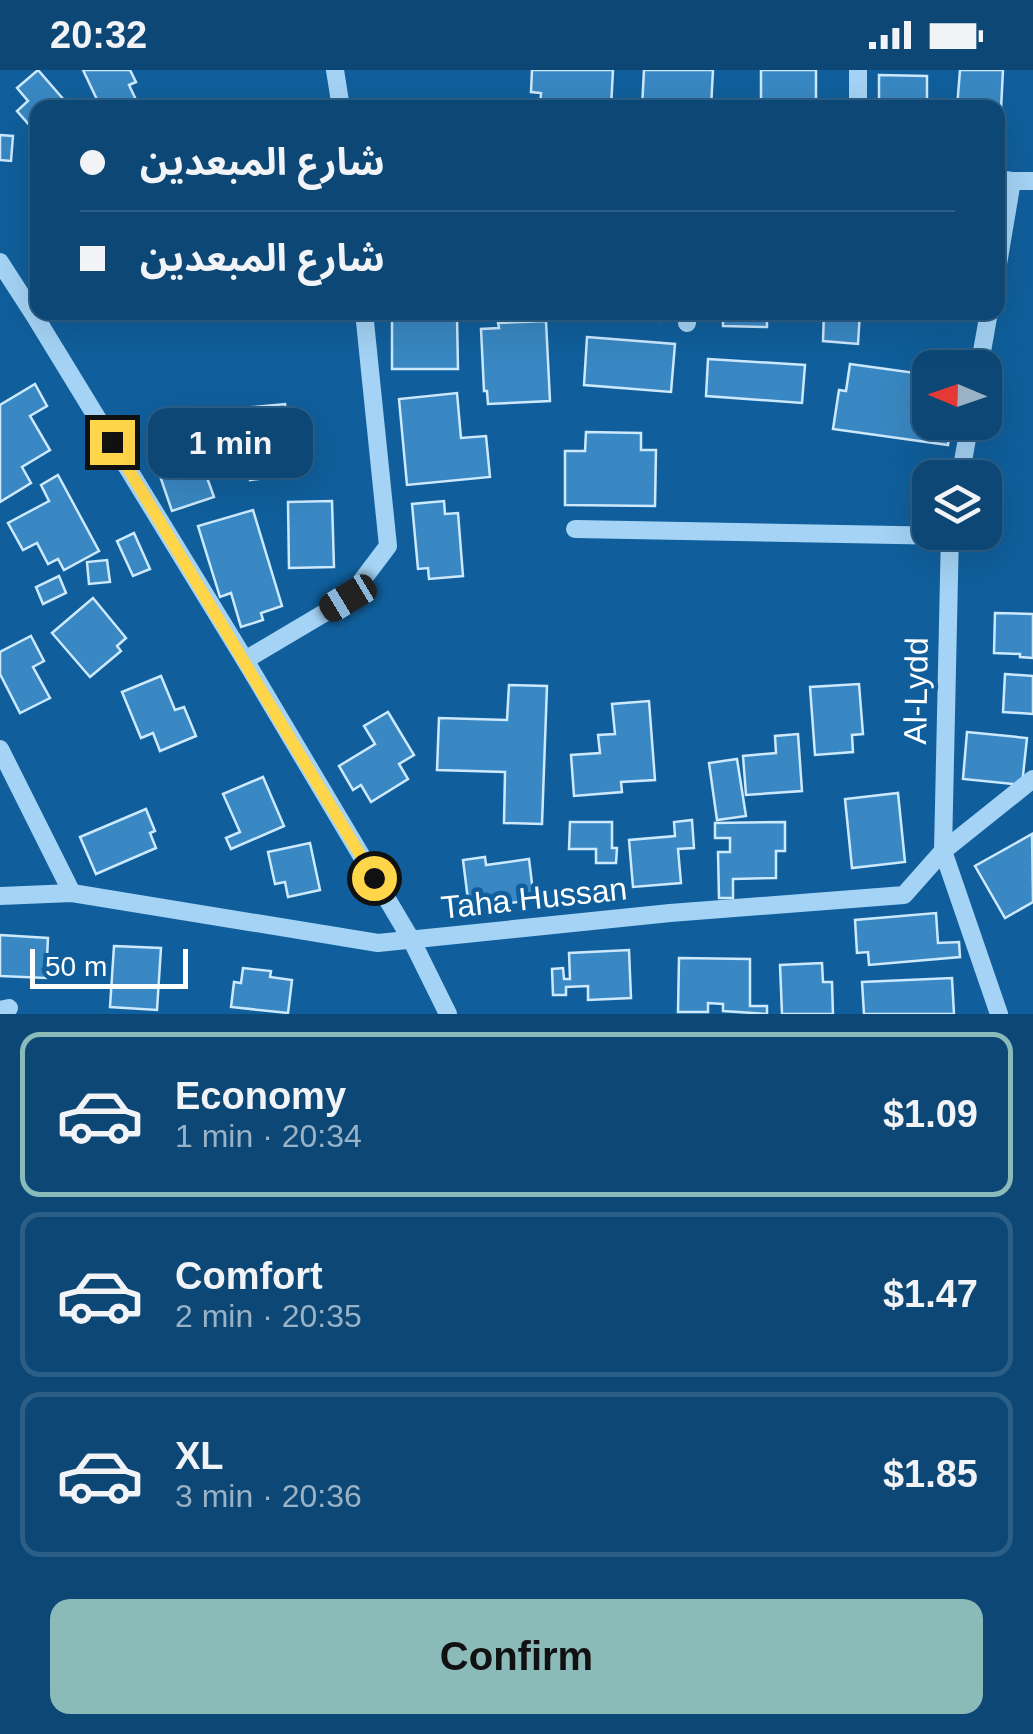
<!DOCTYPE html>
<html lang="en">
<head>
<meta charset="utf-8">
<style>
	:root { --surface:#0c4775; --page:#1a517d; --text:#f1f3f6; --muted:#9ab2c5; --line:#2c5f87; --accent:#8bbbb9 }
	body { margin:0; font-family:Helvetica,"Noto Sans Arabic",sans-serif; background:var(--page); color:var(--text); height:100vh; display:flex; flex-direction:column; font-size:38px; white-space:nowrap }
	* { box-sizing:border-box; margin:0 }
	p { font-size:32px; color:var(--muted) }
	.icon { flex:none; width:55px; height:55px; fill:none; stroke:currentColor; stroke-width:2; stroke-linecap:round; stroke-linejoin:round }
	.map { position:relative; height:944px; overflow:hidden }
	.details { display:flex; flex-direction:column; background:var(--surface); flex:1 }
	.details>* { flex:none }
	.top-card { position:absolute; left:30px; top:30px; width:975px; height:220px; border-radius:20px; box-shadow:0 10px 40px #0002,0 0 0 2px var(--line); display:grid; align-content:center; height:220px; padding:0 50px; background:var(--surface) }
	.needle { width:65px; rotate:272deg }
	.buttons { position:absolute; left:912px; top:280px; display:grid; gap:20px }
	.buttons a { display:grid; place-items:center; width:90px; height:90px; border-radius:20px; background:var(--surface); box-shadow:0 10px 40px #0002,0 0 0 2px var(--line); font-size:50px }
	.scale { position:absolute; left:30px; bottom:25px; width:158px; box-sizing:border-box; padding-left:10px; border:5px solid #fff; border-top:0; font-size:28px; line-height:35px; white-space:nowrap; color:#fff; -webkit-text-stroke:8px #105f9c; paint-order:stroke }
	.end { position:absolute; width:45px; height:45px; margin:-22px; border:12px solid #ffd54a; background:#111; box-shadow:0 0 0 5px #111 }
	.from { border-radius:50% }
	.bubble { position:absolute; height:70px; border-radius:20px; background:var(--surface); box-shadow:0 10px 40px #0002,0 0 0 2px var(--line); font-size:32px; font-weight:800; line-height:70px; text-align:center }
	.car { position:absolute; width:30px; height:60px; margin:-30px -15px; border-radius:12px; box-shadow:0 0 8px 2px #0007; background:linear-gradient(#222 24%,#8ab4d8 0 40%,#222 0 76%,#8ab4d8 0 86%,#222 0) }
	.top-card b { display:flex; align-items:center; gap:35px; height:95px; font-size:38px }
	.top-card b+b { border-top:2px solid var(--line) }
	.top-card i { width:25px; height:25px; background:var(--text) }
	ul { padding:18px 0 0; list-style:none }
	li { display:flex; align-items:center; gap:30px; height:165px; margin:0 20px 15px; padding:0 30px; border:5px solid var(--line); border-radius:20px }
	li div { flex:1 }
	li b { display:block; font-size:38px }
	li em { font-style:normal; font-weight:800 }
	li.current { border-color:var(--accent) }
	li>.icon { width:90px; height:90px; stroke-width:1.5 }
	.cta { display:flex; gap:20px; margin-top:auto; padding:20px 50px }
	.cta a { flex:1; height:115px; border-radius:20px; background:var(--accent); color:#111; font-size:40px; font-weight:800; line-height:115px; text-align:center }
	.status { display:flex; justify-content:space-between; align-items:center; height:70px; padding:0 50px; background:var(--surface); direction:ltr }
	.status svg { height:28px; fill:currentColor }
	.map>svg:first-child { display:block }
</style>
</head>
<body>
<div class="status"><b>20:32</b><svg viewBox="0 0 49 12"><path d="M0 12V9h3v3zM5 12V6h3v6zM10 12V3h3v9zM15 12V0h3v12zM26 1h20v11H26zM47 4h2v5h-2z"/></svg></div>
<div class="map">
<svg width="1033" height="944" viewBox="0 0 1033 944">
	<rect width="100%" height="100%" fill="#105f9c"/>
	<!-- building -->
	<g fill="#3988c3" stroke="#cde9fe" stroke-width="2.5">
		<path d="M38,0l33,38h-33v27l-21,-24 11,-10 -11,-13z"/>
		<path d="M83,0h47l6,12 -7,3 9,19 -7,4h-30z"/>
		<path d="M532,0h81l-2,38h-71l1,-15 -10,-1z"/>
		<path d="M644,0h69l-2,38h-69z"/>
		<path d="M761,0h55v31l-55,-1z"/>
		<path d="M960,0h43l-3,59 -2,-1v-20h-41z"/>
		<path d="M879,5l48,1v32h-48z"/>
		<path d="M0,65l13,1 -2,25 -11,-1z"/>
		<path d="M567,242h93l-1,9z"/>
		<path d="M723,242h44v15l-44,-1z"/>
		<path d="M824,242h36l-2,32 -35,-3z"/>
		<path d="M457,245l1,54h-66v-53z"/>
		<path d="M546,251l4,80 -62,3 -1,-13h-3l-3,-62 18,-1 -1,-5z"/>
		<path d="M587,267l88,7 -4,48 -87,-7z"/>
		<path d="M708,289l97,6 -3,38 -96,-7z"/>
		<path d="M850,294l80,11v47h21l-3,23 -115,-16 6,-39 7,1z"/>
		<path d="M35,314l12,22 -17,10 20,34 -28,17 9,16 -31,19v-97z"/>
		<path d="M457,323l4,45 25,-2 4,41 -83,8 -8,-86z"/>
		<path d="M285,334l8,71 -43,5 -8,-72z"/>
		<path d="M197,354l15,46 -7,2 9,25 -42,14 -24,-70z"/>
		<path d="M586,362l55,1v17h15l-1,56 -90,-1v-54h20z"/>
		<path d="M58,405l41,76 -35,19 -6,-11 -10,5 -11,-21 -14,7 -15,-27 41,-22 -8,-16z"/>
		<path d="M332,431l2,66 -45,1 -1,-66z"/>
		<path d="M444,431l1,13 13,-1 5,63 -34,3 -1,-11 -10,1 -6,-65z"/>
		<path d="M253,440l29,96 -21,7 2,7 -22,7 -10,-34 -11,4 -22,-71z"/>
		<path d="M134,463l16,36 -17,7 -16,-35z"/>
		<path d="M107,490l3,22 -21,2 -2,-22z"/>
		<path d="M59,506l7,17 -23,11 -7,-17z"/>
		<path d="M93,528l33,40 -9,8 4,5 -31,26 -38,-44z"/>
		<path d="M995,543l38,1v44l-13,-1v-3l-26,-1z"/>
		<path d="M31,566l13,25 -11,6 17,31 -30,15 -20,-39v-22z"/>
		<path d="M1005,604l28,2v38l-30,-2z"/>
		<path d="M161,606l14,34 9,-3 12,29 -36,15 -7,-18 -12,5 -19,-46z"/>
		<path d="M859,614l4,50 -11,1 1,17 -38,3 -5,-68z"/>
		<path d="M509,615l38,1 -5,138 -38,-1 1,-51 -68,-2 2,-52 68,2z"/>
		<path d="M649,631l6,79 -34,2 1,10 -48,4 -3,-41 29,-2 -2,-18 17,-1 -3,-30z"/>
		<path d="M388,642l26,43 -15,9 9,15 -37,23 -10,-17 -8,5 -14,-24 36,-22 -11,-18z"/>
		<path d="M967,662l60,6 -5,47 -59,-6z"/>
		<path d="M798,664l4,57 -56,4 -3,-39 33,-3 -1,-17z"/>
		<path d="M737,689l9,57 -29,4 -8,-57z"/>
		<path d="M263,707l21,49 -53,23 -5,-11 14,-6 -17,-38z"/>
		<path d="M898,723l7,69 -53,6 -7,-69z"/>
		<path d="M146,739l9,22 -5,2 6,15 -60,26 -16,-37z"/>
		<path d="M692,750l2,28 -16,1 3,34 -48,4 -4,-47 46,-4 -1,-14z"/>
		<path d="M570,752h42v26h5l-1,15h-20v-14h-27z"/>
		<path d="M785,752v29h-9v27l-43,1v19h-14l-1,-46h12v-14h-15v-15z"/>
		<path d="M1032,764l1,68 -28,16 -30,-52z"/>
		<path d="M310,773l10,47 -32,7 -3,-15 -10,2 -7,-32z"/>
		<path d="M485,787l1,8 43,-6 5,41 -65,8 -6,-48z"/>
		<path d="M936,843l2,30 21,-1 1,15 -91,8 -1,-13 -11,1 -2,-33z"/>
		<path d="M0,865l48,3 -2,40 -46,-2z"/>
		<path d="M114,876l47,2 -4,62 -47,-3z"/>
		<path d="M629,880l2,48 -43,2v-14l-22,1v8h-13l-1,-26 11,-1 1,11h6l-1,-26z"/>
		<path d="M679,888l71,1v47h17v8l-44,-3v-7l-15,-1v9h-30z"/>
		<path d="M822,893l1,19h9l1,32h-51l-2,-49z"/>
		<path d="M243,898l28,3 -1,6 22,3 -4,33 -57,-6 3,-25 7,1z"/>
		<path d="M952,908l2,36h-90l-2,-32z"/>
	</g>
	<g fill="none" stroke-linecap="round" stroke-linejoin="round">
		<!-- minor -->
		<g stroke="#a4d3f5" stroke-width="18">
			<path d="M335,0l6,38"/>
			<path d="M858,38v-38"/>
			<path d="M998,109l14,2 -14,83"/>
			<path d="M1012,111h21"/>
			<path d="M0,192l36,56 209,342 167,281 36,73"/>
			<path d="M687,253l1,-11"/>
			<path d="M979,298l10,-56"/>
			<path d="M960,408l10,-56"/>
			<path d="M575,459l375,7"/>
			<path d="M950,462l-7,319 56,163"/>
			<path d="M245,590l103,-61 40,-53 -24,-234"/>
			<path d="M0,679l72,144"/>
			<path d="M0,826l72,-3 306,50 292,-30 234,-18 39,-44 90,-72"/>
			<path d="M0,940l9,-2"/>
		</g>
	</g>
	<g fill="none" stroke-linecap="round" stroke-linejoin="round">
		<!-- route -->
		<path stroke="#ffd54a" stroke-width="12" d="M112,372l262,436"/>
	</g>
	<g text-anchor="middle" stroke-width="9" stroke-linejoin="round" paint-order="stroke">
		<!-- street labels -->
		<g font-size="32" fill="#fff" stroke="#105f9c">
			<text transform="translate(916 621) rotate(-89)" y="11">Al-Lydd</text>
			<text transform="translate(534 828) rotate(-6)" y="11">Taha Hussan</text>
		</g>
	</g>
</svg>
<div class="buttons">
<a><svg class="needle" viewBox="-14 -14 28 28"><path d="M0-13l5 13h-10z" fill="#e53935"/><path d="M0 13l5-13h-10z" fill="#9ab2c5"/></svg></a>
<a><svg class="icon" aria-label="layers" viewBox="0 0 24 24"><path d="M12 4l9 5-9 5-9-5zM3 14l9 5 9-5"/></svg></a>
</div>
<div class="scale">50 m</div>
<i class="end from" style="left:374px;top:808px"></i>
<i class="end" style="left:112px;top:372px"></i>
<div class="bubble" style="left:148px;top:338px;width:165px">1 min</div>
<i class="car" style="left:348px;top:528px;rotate:239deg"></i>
<div class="top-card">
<b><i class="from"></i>شارع المبعدين</b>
<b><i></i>شارع المبعدين</b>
</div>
</div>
<section class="details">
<ul>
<li class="current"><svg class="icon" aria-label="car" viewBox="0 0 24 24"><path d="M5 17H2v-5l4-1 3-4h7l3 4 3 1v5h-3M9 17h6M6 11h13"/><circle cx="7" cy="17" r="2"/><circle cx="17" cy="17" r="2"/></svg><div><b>Economy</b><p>1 min · 20:34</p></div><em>$1.09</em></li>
<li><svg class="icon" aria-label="car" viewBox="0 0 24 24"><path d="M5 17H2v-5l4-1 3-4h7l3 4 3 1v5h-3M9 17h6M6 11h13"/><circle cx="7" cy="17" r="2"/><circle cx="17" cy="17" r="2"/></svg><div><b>Comfort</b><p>2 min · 20:35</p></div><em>$1.47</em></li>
<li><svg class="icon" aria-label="car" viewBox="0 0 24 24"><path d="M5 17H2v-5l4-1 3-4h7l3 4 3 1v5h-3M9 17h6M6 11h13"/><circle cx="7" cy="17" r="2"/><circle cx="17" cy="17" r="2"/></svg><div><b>XL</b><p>3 min · 20:36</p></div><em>$1.85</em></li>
</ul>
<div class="cta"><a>Confirm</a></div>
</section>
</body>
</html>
